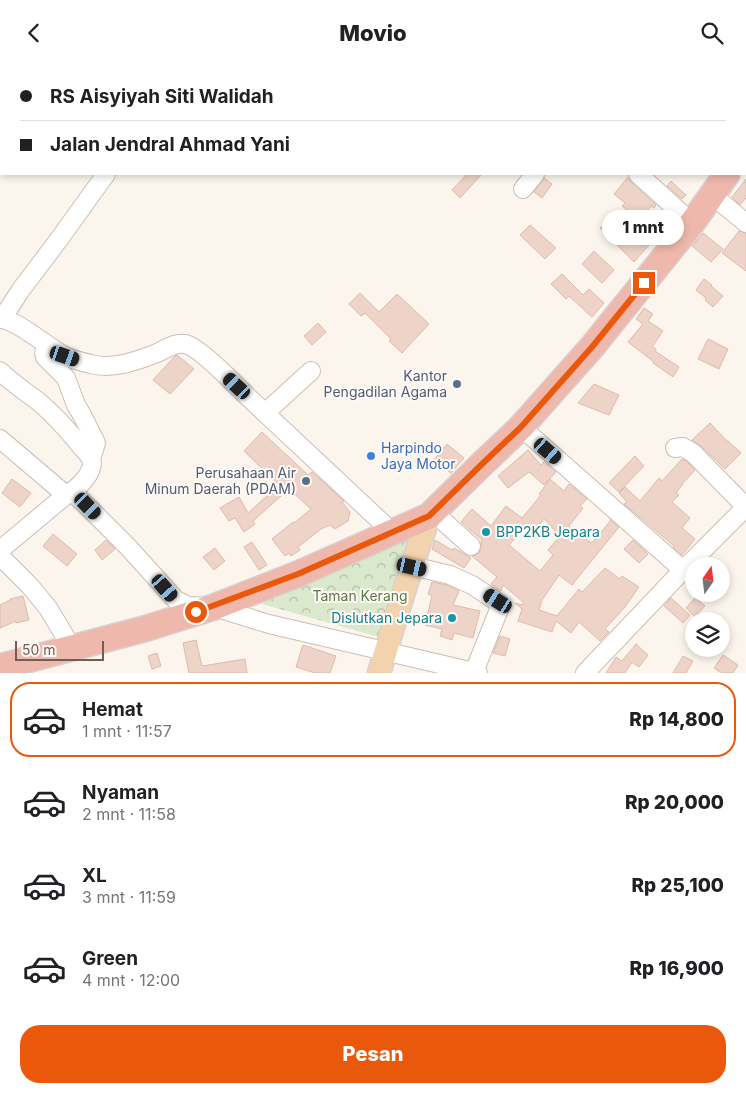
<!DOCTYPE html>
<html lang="id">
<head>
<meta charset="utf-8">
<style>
	:root { --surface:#fff; --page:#f2f2f2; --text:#202124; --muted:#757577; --line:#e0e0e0; --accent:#ea580c }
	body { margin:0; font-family:Inter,sans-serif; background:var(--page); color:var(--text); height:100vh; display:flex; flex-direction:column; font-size:19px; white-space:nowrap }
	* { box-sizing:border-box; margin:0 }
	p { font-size:16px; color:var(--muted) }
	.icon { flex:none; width:28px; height:28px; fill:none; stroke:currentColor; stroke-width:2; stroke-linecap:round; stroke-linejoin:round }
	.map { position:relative; height:608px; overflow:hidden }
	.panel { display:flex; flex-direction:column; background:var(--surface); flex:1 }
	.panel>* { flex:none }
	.hud { position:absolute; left:0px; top:0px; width:746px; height:110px; box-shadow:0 2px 8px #0003; display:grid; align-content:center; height:110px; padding:0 20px; background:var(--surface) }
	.needle { width:32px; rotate:14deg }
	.tools { position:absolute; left:685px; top:492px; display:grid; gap:10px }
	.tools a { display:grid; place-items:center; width:45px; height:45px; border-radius:50%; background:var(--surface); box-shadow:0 2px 8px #0003; font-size:25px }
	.scale { position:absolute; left:15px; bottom:12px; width:89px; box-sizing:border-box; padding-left:5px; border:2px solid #755b52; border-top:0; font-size:14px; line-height:18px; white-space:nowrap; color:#755b52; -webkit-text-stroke:4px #fef9f4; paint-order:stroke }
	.end { position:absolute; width:22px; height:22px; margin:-11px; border:6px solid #ea580c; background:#fff; box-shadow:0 0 0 2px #fff }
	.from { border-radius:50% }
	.bubble { position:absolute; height:35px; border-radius:18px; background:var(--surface); box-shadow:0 2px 8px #0003; font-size:16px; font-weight:800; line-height:35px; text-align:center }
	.car { position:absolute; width:15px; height:30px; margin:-15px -8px; border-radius:6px; box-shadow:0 0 4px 1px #0007; background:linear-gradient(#222 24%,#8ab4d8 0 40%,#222 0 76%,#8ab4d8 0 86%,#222 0) }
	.hud b { display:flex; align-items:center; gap:18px; height:48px; font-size:19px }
	.hud b+b { border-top:1px solid var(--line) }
	.hud i { width:12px; height:12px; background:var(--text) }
	ul { padding:9px 0 0; list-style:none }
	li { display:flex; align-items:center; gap:15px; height:75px; margin:0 10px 8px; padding:0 10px; border:2px solid transparent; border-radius:20px }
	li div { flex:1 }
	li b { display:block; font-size:19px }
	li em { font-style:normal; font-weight:800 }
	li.on { border-color:var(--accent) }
	li>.icon { width:45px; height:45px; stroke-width:1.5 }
	.action { display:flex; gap:10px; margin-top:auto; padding:10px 20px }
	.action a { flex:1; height:58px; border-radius:20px; background:var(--accent); color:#fff; font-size:20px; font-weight:800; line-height:58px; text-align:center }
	header { display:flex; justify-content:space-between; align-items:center; height:65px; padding:0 20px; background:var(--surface); font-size:22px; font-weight:800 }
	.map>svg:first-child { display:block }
</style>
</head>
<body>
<header><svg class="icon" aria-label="back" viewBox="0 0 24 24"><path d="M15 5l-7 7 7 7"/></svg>Movio<svg class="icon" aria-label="search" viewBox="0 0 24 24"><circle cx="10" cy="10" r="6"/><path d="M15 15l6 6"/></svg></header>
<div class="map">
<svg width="746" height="608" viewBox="0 0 746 608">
	<defs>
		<pattern id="park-crowns" width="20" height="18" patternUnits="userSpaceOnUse" patternTransform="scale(1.25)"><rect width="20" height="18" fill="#dae8cc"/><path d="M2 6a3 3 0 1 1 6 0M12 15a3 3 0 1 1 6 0" fill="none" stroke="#b5bfa8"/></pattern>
	</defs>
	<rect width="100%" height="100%" fill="#fbf5ed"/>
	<!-- park -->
	<path fill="url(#park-crowns)" d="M413,471l-30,102 -128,-36z"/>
	<!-- building -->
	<g fill="#eed4c8" stroke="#dfbaaa" fill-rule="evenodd">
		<path d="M467,109h15l-22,24 -8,-8z"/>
		<path d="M628,112l3,5 25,23 -2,3 -3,-2 -11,14 -18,-14 3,-3 -11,-9z"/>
		<path d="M544,113l8,6 -10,14 -8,-6z"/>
		<path d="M746,114v19l-6,7 -8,-8z"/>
		<path d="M671,116l15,14 -4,4 -15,-13z"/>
		<path d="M607,157l18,18 3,-3 7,7 12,-14 9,7 -22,25 -34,-34z"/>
		<path d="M530,160l26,23 -11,11 -25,-24z"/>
		<path d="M739,166l7,2v38l-24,-18z"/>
		<path d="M703,168l20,16 -12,13 -19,-16z"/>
		<path d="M594,186l20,19 -12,13 -20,-19z"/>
		<path d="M562,209l21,21 6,-6 15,14 -12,14 -23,-21 -3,3 -15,-15z"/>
		<path d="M704,214l8,6 -1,1 12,10 -10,11 -8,-7 1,-2 -10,-8z"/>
		<path d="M360,228l19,19 18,-18 32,30 -27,29 -13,-12 2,-2 -26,-26 -4,3 -12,-12z"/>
		<path d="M644,243l9,6 -5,7 15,10 -11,16 4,2 -1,2 24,16 -6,10 -20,-14 1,-1 -26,-20 15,-18 -7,-5z"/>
		<path d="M318,258l8,9 -14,13 -8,-9z"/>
		<path d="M708,274l20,10 -9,20 -21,-10z"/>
		<path d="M177,290l17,14 -24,25 -17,-14 22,-24z"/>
		<path d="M594,319l25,11 -10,20 -31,-12z"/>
		<path d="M710,358l17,18h1l13,12 -16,16 -24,-23 -9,-6z"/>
		<path d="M262,367l46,43 4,-3 32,29 -2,1 8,10 -2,9 -13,8 -5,-4 -9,4 -23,18 2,3 -9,6 -2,-3 -4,3 -13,-17 21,-17 1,1 17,-14 -22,-20 -36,32 2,3 -11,8 -9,-14 -6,3 -9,-13 19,-11 9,16 31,-28 -35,-34z"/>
		<path d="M447,379l17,14 -13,15 -17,-13z"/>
		<path d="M528,385l13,15 3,-3 12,10 -12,13 -15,-13 -21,16 -10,-12z"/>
		<path d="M635,391l9,10 -25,26 -10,-9z"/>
		<path d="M682,394l4,2 9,9 -13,14h1l-7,9 3,2 -7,7 18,16 -8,10 13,11 -13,16 -9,-8 1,-1 -50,-42 3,-2 -8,-9 6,-6 15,14 19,-23 3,3z"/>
		<path d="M12,414l19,14 -11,14 -18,-14z"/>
		<path d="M550,414l14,12 5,-7 18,15 -7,7 3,2 -14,18 13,11 10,6 19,-23h-1l9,7 -47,58 -13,-10 -17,25 -3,10 18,6 22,-27 3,3 23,-24 15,11 2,-3 17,11 -14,20 -20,22 4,3 -9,9 -21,-19 -8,11 -15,-12 -4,11 -34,-11 4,-12 -7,-6 8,2 1,-2 -21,-18 -2,6 -10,-7 6,-7 -25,-21 7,-3 2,-4v-7l1,-2 -21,-18 11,-13 19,17 15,-20 16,12 19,-23 -2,-1zM544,454l16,17 -12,14 5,5 -13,16 -31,-26 9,-10 9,-7 6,5z"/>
		<path d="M53,469l24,20 -10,12 -24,-20z"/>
		<path d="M106,475l9,9 -13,11 -7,-10z"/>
		<path d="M435,475l17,10 2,-2 17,10 -7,10 -32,-19z"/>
		<path d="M633,475l15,14 -9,9 -15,-14z"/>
		<path d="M252,477l15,23 -8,5 -15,-23z"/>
		<path d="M215,483l10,13 -11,9 -11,-13z"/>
		<path d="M432,517l15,3 12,6 -6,14 27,6 -7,27 -19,-5 -2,7 -12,-4 2,-7 -17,-4 7,-29 -4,-2z"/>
		<path d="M23,531l6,24 -13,3v-2l-16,7v-23l10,-5v-1z"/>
		<path d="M671,533l19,17 -7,8 -19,-17z"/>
		<path d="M695,533l10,8 -10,11 -9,-9z"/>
		<path d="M500,571l10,3 -5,17 -12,-3z"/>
		<path d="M196,575l6,26 43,-7 2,14h-58l-6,-30z"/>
		<path d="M636,579l12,11 -9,12 -7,-5 -7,11h-19l10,-16 6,4z"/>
		<path d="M303,580l33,11 -6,17h-15l-19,-6z"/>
		<path d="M157,588l4,13 -9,3 -4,-13z"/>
		<path d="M723,590l15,10 -5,8h-12l-7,-5z"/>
		<path d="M683,591l10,5 -7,12h-13z"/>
	</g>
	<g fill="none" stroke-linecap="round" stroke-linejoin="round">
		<defs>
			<g id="minor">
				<path d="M500,0l2,1"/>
				<path d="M662,0l2,1"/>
				<path d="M194,1l1,-1"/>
				<path d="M518,1l1,-1"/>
				<path d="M555,1l1,-1"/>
				<path d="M617,1l1,-1"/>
				<path d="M638,109l54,49"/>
				<path d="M523,124l12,-15"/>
				<path d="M712,130l34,28"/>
				<path d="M0,254c17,0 48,29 65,37 8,4 17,6 26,8 21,6 46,-3 66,-11 9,-4 18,-11 28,-9 13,2 52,42 63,53 48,45 96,90 144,135"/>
				<path d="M2,254l18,-28 40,-53 46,-64"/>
				<path d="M48,281c-3,3 -5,6 -3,11l21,21 10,27 6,10 14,28 -5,16"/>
				<path d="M0,306c12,12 26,21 39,31 14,12 28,27 40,42 3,4 10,10 12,15 5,13 -15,31 -25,36l-66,55"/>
				<path d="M265,348l46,-42"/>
				<path d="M521,362l162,143"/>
				<path d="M0,374l66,56"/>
				<path d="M72,427l15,14 41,41 48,53 12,6 26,1 55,17 209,49"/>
				<path d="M433,447l38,34"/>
				<path d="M0,491l30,30 18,22 24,40"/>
				<path d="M412,501l38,9 22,10 27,18 1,4 -26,65"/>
				<path d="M585,608l98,-103 63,-63 -53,-54 -10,-6 -8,1"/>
			</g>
			<path id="major" d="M379,608l33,-107 17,-50"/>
			<g id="highway">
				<path d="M745,83l1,-1"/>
				<path d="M0,602l144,-38 70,-22 84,-33 131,-58 51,-50 41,-39 71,-80 100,-124 35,-49"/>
			</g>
		</defs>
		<!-- minor casing -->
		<use href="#minor" stroke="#cdbdb4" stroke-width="20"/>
		<!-- major casing -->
		<use href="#major" stroke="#d8d1cf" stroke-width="25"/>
		<!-- highway casing -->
		<use href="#highway" stroke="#d8d1cf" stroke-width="28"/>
		<!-- minor -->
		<use href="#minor" stroke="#fff" stroke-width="18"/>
		<!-- major -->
		<use href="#major" stroke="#f2d3ae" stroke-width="22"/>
		<!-- highway -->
		<use href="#highway" stroke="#eeb8ac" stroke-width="25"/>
	</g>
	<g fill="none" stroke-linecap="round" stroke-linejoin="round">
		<!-- route -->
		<path stroke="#ea580c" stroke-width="6" d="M196,547l102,-38 131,-58 51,-50 41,-39 71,-80 52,-64"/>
	</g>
	<!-- markers -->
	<g fill="#5c6f8a" stroke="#fef9f4" stroke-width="2">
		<circle cx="457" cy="319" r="5"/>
		<circle cx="306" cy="416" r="5"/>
	</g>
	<circle fill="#3f7fe0" stroke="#fef9f4" stroke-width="2" cx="371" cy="391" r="5"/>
	<g fill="#0f9aa8" stroke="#fef9f4" stroke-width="2">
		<circle cx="486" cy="467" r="5"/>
		<circle cx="452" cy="553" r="5"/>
	</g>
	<g text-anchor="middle" stroke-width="4" stroke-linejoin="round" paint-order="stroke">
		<!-- service labels -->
		<g font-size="14" fill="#4e5e75" stroke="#fef9f4" text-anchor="end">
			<text x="447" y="316">Kantor<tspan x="447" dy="16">Pengadilan Agama</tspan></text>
			<text x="296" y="413">Perusahaan Air<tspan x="296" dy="16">Minum Daerah (PDAM)</tspan></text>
		</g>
		<!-- shop labels -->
		<g font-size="14" fill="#366cbe" stroke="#fef9f4" text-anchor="start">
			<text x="381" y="388">Harpindo<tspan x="381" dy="16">Jaya Motor</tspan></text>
		</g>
		<!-- culture labels -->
		<g font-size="14" fill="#0d838f" stroke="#fef9f4" text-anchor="start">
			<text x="496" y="472">BPP2KB Jepara</text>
			<text x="442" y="558" text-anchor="end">Dislutkan Jepara</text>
		</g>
		<!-- park labels -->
		<g font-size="14" fill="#5c794b" stroke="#fef9f4">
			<text x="360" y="536">Taman Kerang</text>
		</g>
	</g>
</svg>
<div class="tools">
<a><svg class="needle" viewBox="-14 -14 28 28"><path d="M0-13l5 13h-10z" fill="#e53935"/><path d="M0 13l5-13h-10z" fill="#757577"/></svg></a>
<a><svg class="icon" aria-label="layers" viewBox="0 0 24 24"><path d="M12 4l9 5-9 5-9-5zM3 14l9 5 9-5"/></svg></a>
</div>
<div class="scale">50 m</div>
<i class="end from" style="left:196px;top:547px"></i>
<i class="end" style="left:644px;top:218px"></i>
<div class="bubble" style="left:602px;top:145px;width:82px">1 mnt</div>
<i class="car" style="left:65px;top:291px;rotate:109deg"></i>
<i class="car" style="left:237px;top:321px;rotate:313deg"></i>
<i class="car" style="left:548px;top:386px;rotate:131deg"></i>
<i class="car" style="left:88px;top:441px;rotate:136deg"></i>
<i class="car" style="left:412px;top:502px;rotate:103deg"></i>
<i class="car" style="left:165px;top:523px;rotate:139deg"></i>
<i class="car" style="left:498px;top:536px;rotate:303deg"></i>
<div class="hud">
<b><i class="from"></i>RS Aisyiyah Siti Walidah</b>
<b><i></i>Jalan Jendral Ahmad Yani</b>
</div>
</div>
<section class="panel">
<ul>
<li class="on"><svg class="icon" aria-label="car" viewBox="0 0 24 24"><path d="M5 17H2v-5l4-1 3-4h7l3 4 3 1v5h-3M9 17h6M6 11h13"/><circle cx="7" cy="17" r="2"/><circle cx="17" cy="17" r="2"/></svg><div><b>Hemat</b><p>1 mnt · 11:57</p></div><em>Rp 14,800</em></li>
<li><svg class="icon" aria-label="car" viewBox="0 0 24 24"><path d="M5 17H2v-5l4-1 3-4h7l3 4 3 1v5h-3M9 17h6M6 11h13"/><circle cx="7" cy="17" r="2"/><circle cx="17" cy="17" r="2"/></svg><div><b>Nyaman</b><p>2 mnt · 11:58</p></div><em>Rp 20,000</em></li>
<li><svg class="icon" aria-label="car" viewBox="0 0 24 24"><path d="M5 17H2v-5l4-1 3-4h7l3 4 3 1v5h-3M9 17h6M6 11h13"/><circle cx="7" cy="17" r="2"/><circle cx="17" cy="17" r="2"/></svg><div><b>XL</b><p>3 mnt · 11:59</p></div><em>Rp 25,100</em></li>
<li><svg class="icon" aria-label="car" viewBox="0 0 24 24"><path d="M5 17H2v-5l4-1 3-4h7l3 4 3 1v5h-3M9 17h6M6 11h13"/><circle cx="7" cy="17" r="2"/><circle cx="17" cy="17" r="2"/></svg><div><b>Green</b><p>4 mnt · 12:00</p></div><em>Rp 16,900</em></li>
</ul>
<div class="action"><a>Pesan</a></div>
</section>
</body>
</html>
